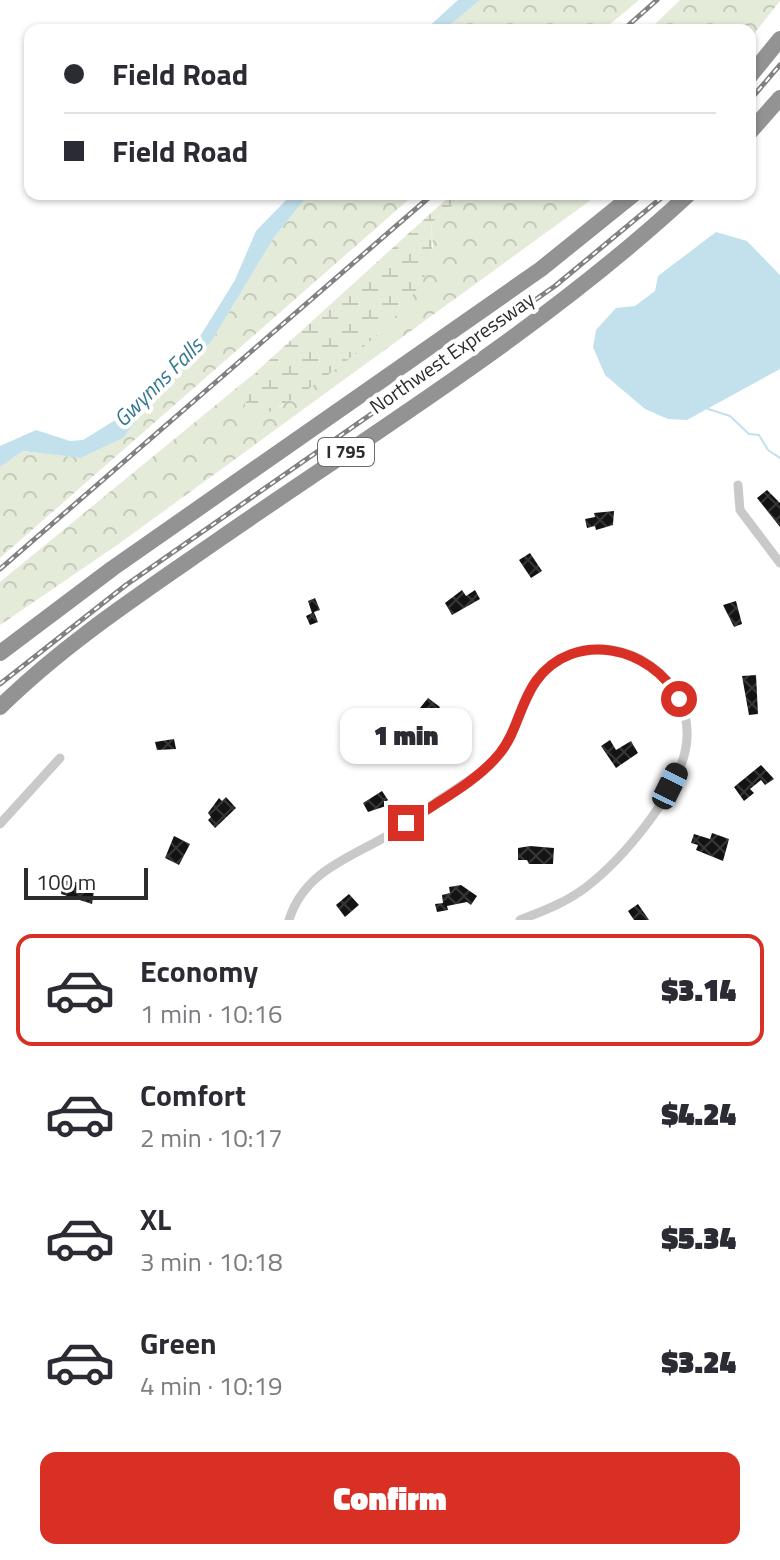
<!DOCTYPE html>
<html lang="en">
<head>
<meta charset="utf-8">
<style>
	:root { --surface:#fff; --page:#f7f7f7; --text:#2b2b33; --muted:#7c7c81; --line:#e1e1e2; --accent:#d93025 }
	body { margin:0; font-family:"Titillium Web",sans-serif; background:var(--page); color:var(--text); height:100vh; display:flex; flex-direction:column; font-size:30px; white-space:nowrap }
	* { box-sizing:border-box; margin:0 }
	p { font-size:26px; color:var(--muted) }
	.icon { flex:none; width:44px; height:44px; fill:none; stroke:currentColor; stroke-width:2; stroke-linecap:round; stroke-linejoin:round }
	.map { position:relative; height:920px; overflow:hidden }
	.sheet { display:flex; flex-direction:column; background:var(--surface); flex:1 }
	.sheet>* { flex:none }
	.guide { position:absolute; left:24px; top:24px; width:732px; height:176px; border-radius:16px; box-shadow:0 2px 6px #0004; display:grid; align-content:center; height:176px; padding:0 40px; background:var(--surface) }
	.scale { position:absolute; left:24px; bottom:20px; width:124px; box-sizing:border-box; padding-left:8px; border:4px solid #2c2c2c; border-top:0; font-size:22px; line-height:28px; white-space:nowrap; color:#2c2c2c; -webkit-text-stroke:6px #fff; paint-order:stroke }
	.end { position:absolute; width:36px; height:36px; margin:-18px; border:10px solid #d93025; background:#fff; box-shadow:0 0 0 4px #fff }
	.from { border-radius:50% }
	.bubble { position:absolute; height:56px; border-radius:16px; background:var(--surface); box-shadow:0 2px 6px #0004; font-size:26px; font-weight:800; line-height:56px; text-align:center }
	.car { position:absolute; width:24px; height:48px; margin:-24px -12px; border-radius:10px; box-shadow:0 0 6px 2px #0007; background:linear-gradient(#222 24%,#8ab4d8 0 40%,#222 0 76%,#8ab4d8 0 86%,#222 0) }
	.guide b { display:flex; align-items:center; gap:28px; height:76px; font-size:30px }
	.guide b+b { border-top:2px solid var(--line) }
	.guide i { width:20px; height:20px; background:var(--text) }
	ul { padding:14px 0 0; list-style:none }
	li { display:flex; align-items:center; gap:24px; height:112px; margin:0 16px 12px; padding:0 24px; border:4px solid transparent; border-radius:16px }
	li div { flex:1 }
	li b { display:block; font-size:30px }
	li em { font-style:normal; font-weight:800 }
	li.selected { border-color:var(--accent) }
	li>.icon { width:72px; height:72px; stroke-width:1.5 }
	.button { display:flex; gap:16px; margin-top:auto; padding:16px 40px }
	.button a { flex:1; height:92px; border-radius:16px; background:var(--accent); color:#fff; font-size:32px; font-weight:800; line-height:92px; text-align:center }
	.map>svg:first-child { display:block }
</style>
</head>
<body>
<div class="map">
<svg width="780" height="920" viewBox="0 0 780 920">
	<defs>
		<pattern id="forest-crowns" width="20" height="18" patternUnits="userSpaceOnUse" patternTransform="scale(2)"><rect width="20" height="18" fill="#e4ebd8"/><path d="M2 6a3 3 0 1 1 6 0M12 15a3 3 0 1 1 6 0" fill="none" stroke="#c4caba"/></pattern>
		<pattern id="wetland-marsh" width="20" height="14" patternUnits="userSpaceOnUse" patternTransform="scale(2)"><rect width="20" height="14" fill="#e4ebd8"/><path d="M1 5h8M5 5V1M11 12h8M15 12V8" fill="none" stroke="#c4caba"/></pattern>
		<pattern id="building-cross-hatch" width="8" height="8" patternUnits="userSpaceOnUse" patternTransform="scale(2)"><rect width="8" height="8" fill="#131313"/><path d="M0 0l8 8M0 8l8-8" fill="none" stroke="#363636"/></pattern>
	</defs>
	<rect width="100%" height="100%" fill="#fff"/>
	<!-- forest -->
	<g fill="url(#forest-crowns)">
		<path d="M480,0h159l-36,30h-159z"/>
		<path d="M680,0h100v1l-30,38v-9h-101z"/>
		<path d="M309,194h106l-415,364v-91l23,-16 58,7 42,-20 45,-56 43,-40 64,-106z"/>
		<path d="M466,194h133l-479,349 -120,82v-43l256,-210 -13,40 37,-5 99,-74 48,-62 6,-25 -2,-23z"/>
	</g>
	<!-- wetland -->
	<path fill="url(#wetland-marsh)" d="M452,194h14l-35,29c1,16 3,33 -4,48 -24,54 -117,123 -170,147l-14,-6 13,-40z"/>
	<!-- water -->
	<g fill="#c2e1ec">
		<path d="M458,0h22l-36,30h-19z"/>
		<path d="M292,194h17l-34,42 -64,106 -43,40 -45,56 -42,20 -58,-7 -23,16v-21l36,-16 34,11 13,-1 34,-21 53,-57 14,-8 15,-16 36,-58 21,-49z"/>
		<path d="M716,232l31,9 33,34v94l-93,51 -19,-1 -23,-10 -40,-34 -12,-28 3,-17 20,-22 19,-2 20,-15 3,-15z"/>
	</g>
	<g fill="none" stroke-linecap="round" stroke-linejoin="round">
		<!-- stream -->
		<path stroke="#c2e1ec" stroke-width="2" d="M708,409l22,7 19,18 10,1 9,15 12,8"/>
	</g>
	<!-- building -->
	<g fill="url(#building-cross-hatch)">
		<path d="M767,490l13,13v24l-23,-29z"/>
		<path d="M614,511l-1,14 -17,5 -1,-4 -8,2 -2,-9 10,-2 -1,-4z"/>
		<path d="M530,553l12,18 -11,7 -12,-18z"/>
		<path d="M462,590l4,6 9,-6 5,9 -28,16 -7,-12z"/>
		<path d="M315,598l5,12 -6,2 4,10 -8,3 -4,-9 6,-3 -4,-12z"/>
		<path d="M736,601l6,23 -8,3 -11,-22z"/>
		<path d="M756,675l2,39 -9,1 -7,-39z"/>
		<path d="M428,698l12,9 -8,10 6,5 -5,5 -17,-14z"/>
		<path d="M174,739l2,10 -19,1 -2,-8z"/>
		<path d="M610,740l6,10 15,-9 7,12 -22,15 -15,-22z"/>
		<path d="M761,765l13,14 -9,6 -4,-5 -11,9 4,4 -10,8 -10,-14z"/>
		<path d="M382,791l6,9 -4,3 2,3 -18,6 -5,-9z"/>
		<path d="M226,797l10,11 -21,20 -7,-8 3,-3 -3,-4 11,-15 3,3z"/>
		<path d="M712,833l17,6 -6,22 -27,-11 2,-5 -7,-2 3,-9 16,5z"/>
		<path d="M174,836l16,8 -11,21 -14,-7z"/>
		<path d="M530,846l24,2 -1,16h-24l-2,-4h-9v-12z"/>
		<path d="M63,880l32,5 -3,19 -31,-10z"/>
		<path d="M461,885l16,11 -6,9 -4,-3 -20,4 1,4 -11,2 -2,-8 8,-1 -1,-8 8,-2 -1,-6z"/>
		<path d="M349,894l10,11 -14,12 -9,-12z"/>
		<path d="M638,904l11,16h-15l-6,-9z"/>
	</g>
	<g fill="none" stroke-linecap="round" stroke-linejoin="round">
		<!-- street -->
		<g stroke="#c9c9c9" stroke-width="9">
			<path d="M738,485l2,25 40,53"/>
			<path d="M0,824l60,-66"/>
			<path d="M289,920c15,-48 58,-61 98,-84 19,-12 37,-25 55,-38 21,-14 47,-28 61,-49 21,-31 22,-70 58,-90 60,-32 136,19 125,88 -8,47 -64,113 -101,141 -20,15 -42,23 -65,32"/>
		</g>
		<!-- highway -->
		<g stroke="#939393" stroke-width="16">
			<path d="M750,76l30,-37"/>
			<path d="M750,132l30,-34"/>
			<path d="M0,653l113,-85 428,-299 93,-75"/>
			<path d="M0,707c66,-65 145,-116 221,-169 159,-110 326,-212 468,-344"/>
		</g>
		<defs>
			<g id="rail">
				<path d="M623,30l34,-30"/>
				<path d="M750,100l30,-35"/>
				<path d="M0,569l433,-375"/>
				<path d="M0,684l126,-99 429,-299 111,-92"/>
			</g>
		</defs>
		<!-- rail casing -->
		<use href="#rail" stroke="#818181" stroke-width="5"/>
		<!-- rail -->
		<use href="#rail" stroke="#fff" stroke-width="2" stroke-dasharray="6" stroke-linecap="butt"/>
	</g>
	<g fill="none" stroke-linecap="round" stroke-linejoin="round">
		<!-- route -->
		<path stroke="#d93025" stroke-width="10" d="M406,823c31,-21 71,-41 94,-70 17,-21 20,-50 36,-72 38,-52 115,-35 143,18"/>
	</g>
	<g text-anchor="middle" stroke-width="8" stroke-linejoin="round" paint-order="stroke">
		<!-- shield labels -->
		<rect fill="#fff" stroke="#6b6b6b" stroke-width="2" x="318" y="438" width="56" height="28" rx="6"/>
		<g font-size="18" font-weight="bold" fill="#2c2c2c">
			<text x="346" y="458">I 795</text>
		</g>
		<!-- street labels -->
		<g font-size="20" fill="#2c2c2c" stroke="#fff">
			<text transform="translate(452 353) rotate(-35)" y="7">Northwest Expressway</text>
		</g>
		<!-- water labels -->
		<g font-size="22" font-style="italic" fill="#367992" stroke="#fff">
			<text transform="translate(158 382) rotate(-45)" y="8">Gwynns Falls</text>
		</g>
	</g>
</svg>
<div class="scale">100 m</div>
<i class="end from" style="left:679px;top:699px"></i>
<i class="end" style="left:406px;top:823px"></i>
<div class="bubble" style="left:340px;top:708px;width:132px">1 min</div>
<i class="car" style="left:670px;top:786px;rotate:26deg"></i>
<div class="guide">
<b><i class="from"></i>Field Road</b>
<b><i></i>Field Road</b>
</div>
</div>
<section class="sheet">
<ul>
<li class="selected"><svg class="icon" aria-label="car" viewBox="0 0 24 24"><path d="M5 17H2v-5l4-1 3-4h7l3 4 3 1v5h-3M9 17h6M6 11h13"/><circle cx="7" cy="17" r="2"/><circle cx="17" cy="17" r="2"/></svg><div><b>Economy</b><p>1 min · 10:16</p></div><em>$3.14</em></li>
<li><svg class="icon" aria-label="car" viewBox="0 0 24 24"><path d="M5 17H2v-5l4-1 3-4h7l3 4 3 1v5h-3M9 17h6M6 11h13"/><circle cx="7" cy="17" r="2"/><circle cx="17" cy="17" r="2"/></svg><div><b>Comfort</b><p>2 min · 10:17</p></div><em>$4.24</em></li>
<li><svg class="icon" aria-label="car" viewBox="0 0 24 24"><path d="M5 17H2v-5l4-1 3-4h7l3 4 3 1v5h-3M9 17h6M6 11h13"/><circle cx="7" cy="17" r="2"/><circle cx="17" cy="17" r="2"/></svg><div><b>XL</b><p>3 min · 10:18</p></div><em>$5.34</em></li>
<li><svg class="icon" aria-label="car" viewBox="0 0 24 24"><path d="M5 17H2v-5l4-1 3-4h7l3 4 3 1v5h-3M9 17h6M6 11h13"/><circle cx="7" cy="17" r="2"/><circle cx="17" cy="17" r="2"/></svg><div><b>Green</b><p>4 min · 10:19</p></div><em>$3.24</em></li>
</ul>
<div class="button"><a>Confirm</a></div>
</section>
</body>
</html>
